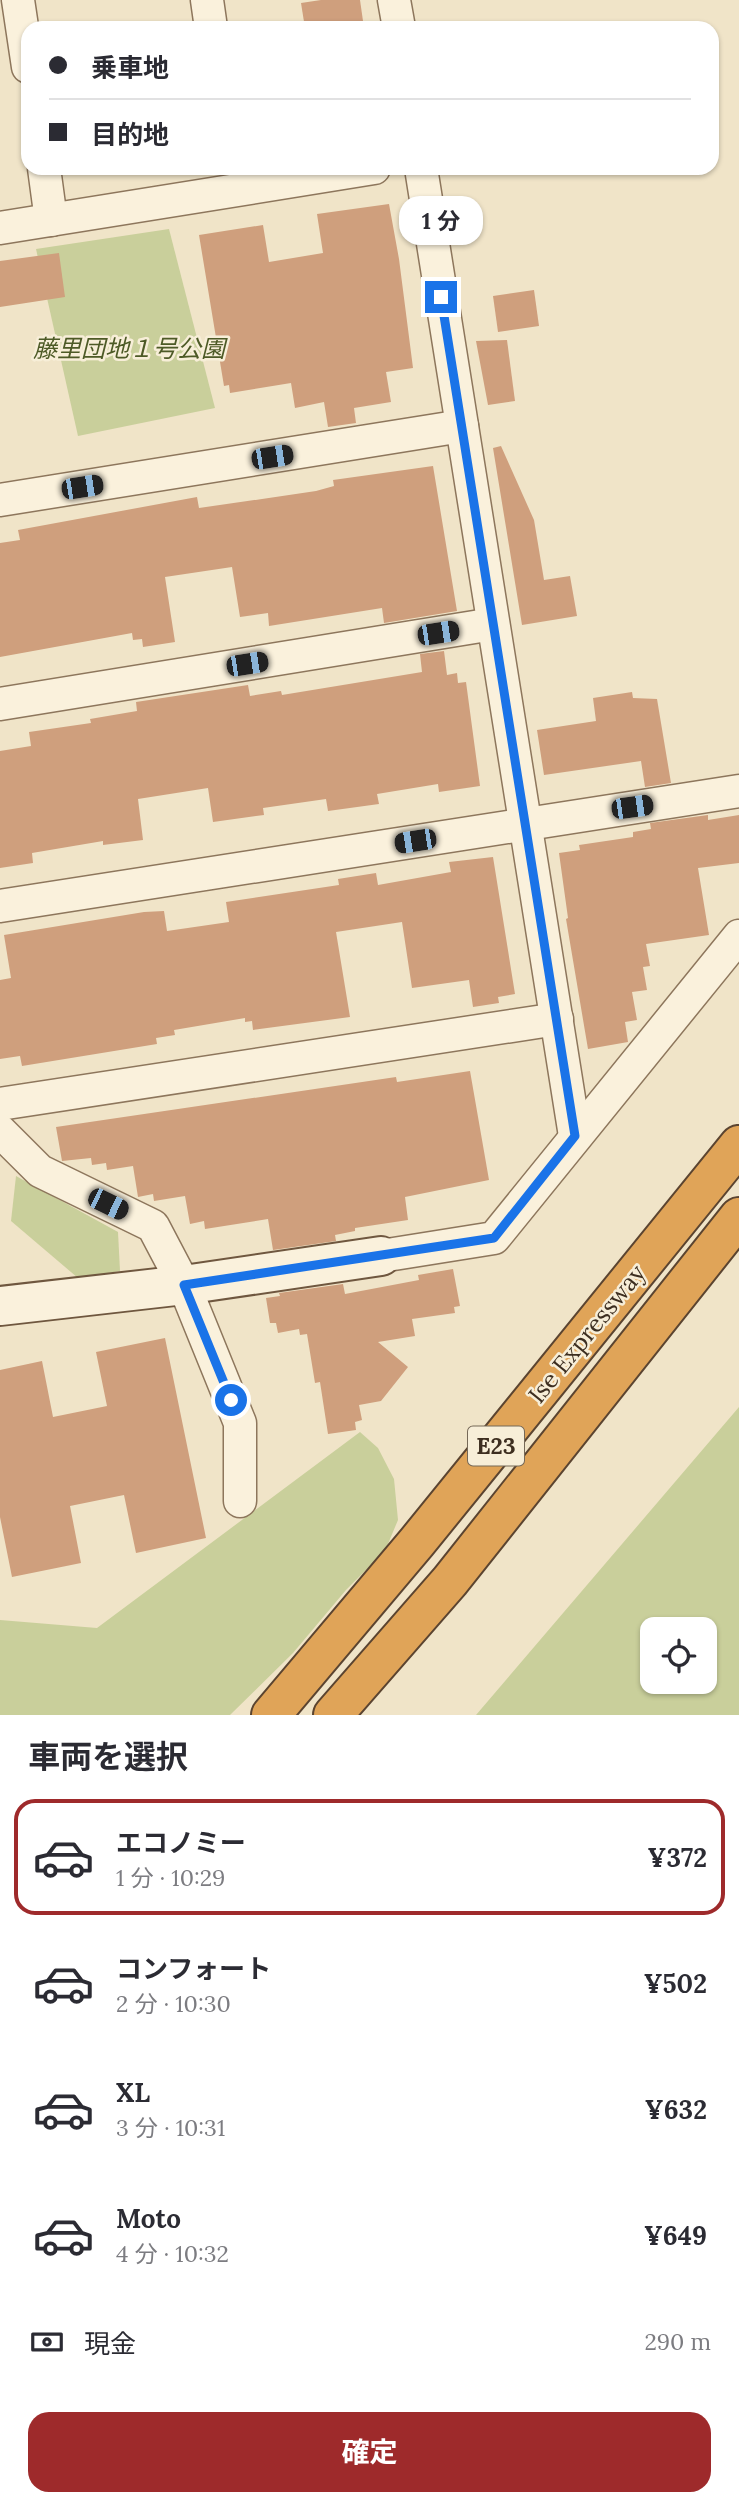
<!DOCTYPE html>
<html lang="ja">
<head>
<meta charset="utf-8">
<style>
	:root { --surface:#fff; --page:#f2f2f3; --text:#2b2b33; --muted:#7c7c81; --line:#e1e1e2; --accent:#9e2a2b }
	body { margin:0; font-family:Lora,"Noto Sans JP",serif; background:var(--page); color:var(--text); height:100vh; display:flex; flex-direction:column; font-size:26px; white-space:nowrap }
	* { box-sizing:border-box; margin:0 }
	p { font-size:23px; color:var(--muted) }
	.icon { flex:none; width:38px; height:38px; fill:none; stroke:currentColor; stroke-width:2; stroke-linecap:round; stroke-linejoin:round }
	.map { position:relative; height:1715px; overflow:hidden }
	.drawer { display:flex; flex-direction:column; background:var(--surface); flex:1 }
	.drawer>* { flex:none }
	.top-card { position:absolute; left:21px; top:21px; width:698px; height:154px; border-radius:21px; box-shadow:0 2px 5px #0004; display:grid; align-content:center; height:154px; padding:0 28px; background:var(--surface) }
	.buttons { position:absolute; left:640px; top:1617px; display:grid; gap:14px }
	.buttons a { display:grid; place-items:center; width:77px; height:77px; border-radius:14px; background:var(--surface); box-shadow:0 2px 5px #0004; font-size:35px }
	.end { position:absolute; width:32px; height:32px; margin:-16px; border:9px solid #1a73e8; background:#fff; box-shadow:0 0 0 4px #fff }
	.from { border-radius:50% }
	.bubble { position:absolute; height:49px; border-radius:21px; background:var(--surface); box-shadow:0 2px 5px #0004; font-size:23px; font-weight:700; line-height:49px; text-align:center }
	.car { position:absolute; width:21px; height:42px; margin:-21px -10px; border-radius:9px; box-shadow:0 0 5px 2px #0007; background:linear-gradient(#222 24%,#8ab4d8 0 40%,#222 0 76%,#8ab4d8 0 86%,#222 0) }
	.top-card b { display:flex; align-items:center; gap:24px; height:66px; font-size:26px }
	.top-card b+b { border-top:2px solid var(--line) }
	.top-card i { width:18px; height:18px; background:var(--text) }
	ul { padding:0; list-style:none }
	li { display:flex; align-items:center; gap:21px; height:116px; margin:0 14px 10px; padding:0 14px; border:4px solid transparent; border-radius:21px }
	li div { flex:1 }
	li b { display:block; font-size:26px }
	li em { font-style:normal; font-weight:700 }
	li.on { border-color:var(--accent) }
	li>.icon { width:63px; height:63px; stroke-width:1.5 }
	h2 { padding:0 28px; font-size:32px; line-height:84px }
	.pay { display:flex; align-items:center; gap:18px; height:77px; padding:0 28px; font-size:26px }
	.pay p { margin-inline-start:auto }
	.button { display:flex; gap:14px; margin-top:auto; padding:14px 28px }
	.button a { flex:1; height:80px; border-radius:21px; background:var(--accent); color:#fff; font-size:28px; font-weight:700; line-height:80px; text-align:center }
	.map>svg:first-child { display:block }
</style>
</head>
<body>
<div class="map">
<svg width="739" height="1715" viewBox="0 0 739 1715">
	<rect width="100%" height="100%" fill="#f0e4c8"/>
	<!-- green -->
	<g fill="#c9cf9b" fill-rule="evenodd">
		<path d="M169,229l46,179 -137,28 -42,-187z"/>
		<path d="M16,1176l102,56 2,39 -42,7 -67,-57z"/>
		<path d="M739,1407v308h-263zM705,1629v53h-52v-53z"/>
		<path d="M360,1432l18,16 16,31 4,41 -13,31 -39,39 -53,63 -63,62h-230v-95l97,8z"/>
	</g>
	<!-- building -->
	<g fill="#cf9f7d">
		<path d="M321,0h39l4,28h-59l-4,-25z"/>
		<path d="M389,204l10,55 14,109 -27,4 5,30 -37,6 2,15 -28,4 -4,-25 -29,6 -4,-25 -61,10 -1,-8 -5,1 -25,-151 64,-10 6,37 54,-9 -6,-39z"/>
		<path d="M59,253l6,44 -65,10v-46z"/>
		<path d="M534,290l5,36 -41,6 -5,-36z"/>
		<path d="M507,340l8,61 -27,4 -12,-64z"/>
		<path d="M501,446l33,74 10,60 26,-4 7,40 -55,9 -29,-177z"/>
		<path d="M433,466l24,145 -73,12 -2,-15 -113,18 -1,-13 -28,4 -8,-50 -67,10 10,65 -32,5 -1,-8 -9,1 -1,-7 -132,24v-114l20,-3 -2,-10 179,-33 2,11 63,-9 54,-8 18,-5 -1,-6z"/>
		<path d="M444,651l3,24 10,-2 1,10 8,-1 14,104 -41,6 -1,-8 -61,10 2,10 -51,7 -2,-12 -63,9 1,7 -51,7 -5,-34 -70,11 5,41 -40,5v-4l-71,12 1,10 -33,5v-117l31,-5 -2,-14 62,-9 -1,-4 47,-8 -1,-9 112,-17 2,11 31,-5 1,4 140,-23 -2,-18z"/>
		<path d="M632,692l1,6 24,1 14,84 -26,4 -4,-26 -97,14 -7,-45 59,-9 -3,-23z"/>
		<path d="M708,815v5l31,-5v48l-41,5 11,67 -63,9 4,22 -7,1 4,23 -15,2 5,28 -12,2 3,20 -40,7 -22,-130 2,-1 -9,-65 21,-3 -1,-5 54,-8v-5l18,-3 -1,-6z"/>
		<path d="M493,857l22,137 -17,3 1,6 -26,4 -4,-27 -57,8 -10,-66 -66,10 14,85 -97,13 -1,-9 -7,1v-4l-71,12 1,5 -19,3 1,6 -135,22 -2,-10 -20,3v-79l11,-2 -7,-43 140,-23 20,-1 3,20 62,-9 -3,-20 113,-17 -1,-6 38,-6 2,12 73,-13 -2,-10z"/>
		<path d="M470,1071l19,109 -84,17 3,23 -53,8v3l-20,4 1,6 -63,9 -5,-31 -63,10 -1,-8 -14,3 -5,-28 -31,5 -1,-7 -15,3 -5,-31 -26,4 -1,-7 -14,2 -1,-7 -29,3 -6,-34 340,-50 1,5z"/>
		<path d="M453,1269l7,37 -6,1 1,6 -43,6 3,17 -37,6 30,25 -27,34 -22,4 3,15 -7,2 1,8 -28,4 -8,-52 -5,1 -8,-49 -7,1 -1,-6 -21,4 -2,-10h-6l-4,-25 14,-2 -1,-3 64,-9 2,10 74,-14 -1,-5z"/>
		<path d="M165,1338l41,200 -70,15 -12,-58 -54,11 11,57 -69,14 -12,-60v-147l42,-9 11,56 54,-11 -11,-54z"/>
	</g>
	<g fill="none" stroke-linecap="round" stroke-linejoin="round">
		<defs>
			<g id="street">
				<path d="M18,0l10,67"/>
				<path d="M207,0l4,28"/>
				<path d="M394,0l5,28"/>
				<path d="M44,168l7,52"/>
				<path d="M421,168l154,968"/>
				<path d="M0,228l374,-60"/>
				<path d="M0,500l462,-74"/>
				<path d="M0,704l493,-80"/>
				<path d="M0,906l739,-115"/>
				<path d="M0,1104l557,-85"/>
				<path d="M0,1131l40,40 113,55 31,59 56,138v78"/>
				<path d="M381,1256l113,-18 245,-302"/>
			</g>
			<path id="secondary" d="M0,1306l184,-21 197,-29"/>
			<g id="highway">
				<path d="M271,1715l146,-173 322,-397"/>
				<path d="M333,1715l117,-134 289,-364"/>
			</g>
		</defs>
		<!-- street casing -->
		<use href="#street" stroke="#8d765c" stroke-width="35"/>
		<!-- secondary casing -->
		<use href="#secondary" stroke="#6f573f" stroke-width="42"/>
		<!-- highway casing -->
		<use href="#highway" stroke="#5b4430" stroke-width="42"/>
		<!-- street -->
		<use href="#street" stroke="#faf1dc" stroke-width="32"/>
		<!-- secondary -->
		<use href="#secondary" stroke="#faf1dc" stroke-width="38"/>
		<!-- highway -->
		<use href="#highway" stroke="#e0a458" stroke-width="38"/>
	</g>
	<g fill="none" stroke-linecap="round" stroke-linejoin="round">
		<!-- route -->
		<path stroke="#1a73e8" stroke-width="9" d="M231,1400l-47,-115 310,-47 81,-102 -134,-839"/>
	</g>
	<g text-anchor="middle" stroke-width="5" stroke-linejoin="round" paint-order="stroke">
		<!-- shield labels -->
		<rect fill="#f7eed8" stroke="#756857" stroke-width="2" x="468" y="1426.5" width="56" height="39" rx="5"/>
		<g font-size="23" font-weight="bold" fill="#3d2e20">
			<text x="496" y="1454">E23</text>
		</g>
		<!-- park labels -->
		<g font-size="24" font-style="italic" fill="#4d5a26" stroke="#f7eed8">
			<text x="129" y="357">藤里団地１号公園</text>
		</g>
		<!-- street labels -->
		<g font-size="24" fill="#3d2e20" stroke="#f7eed8">
			<text transform="translate(587 1334) rotate(-51)" y="8">Ise Expressway</text>
		</g>
	</g>
</svg>
<div class="buttons">
<a><svg class="icon" aria-label="locate" viewBox="0 0 24 24"><circle cx="12" cy="12" r="6"/><path d="M12 2v4M12 18v4M2 12h4M18 12h4"/></svg></a>
</div>
<i class="end from" style="left:231px;top:1400px"></i>
<i class="end" style="left:441px;top:297px"></i>
<div class="bubble" style="left:399px;top:196px;width:84px">1 分</div>
<i class="car" style="left:272px;top:457px;rotate:81deg"></i>
<i class="car" style="left:82px;top:487px;rotate:81deg"></i>
<i class="car" style="left:438px;top:633px;rotate:81deg"></i>
<i class="car" style="left:247px;top:664px;rotate:81deg"></i>
<i class="car" style="left:632px;top:807px;rotate:82deg"></i>
<i class="car" style="left:415px;top:841px;rotate:261deg"></i>
<i class="car" style="left:108px;top:1204px;rotate:116deg"></i>
<div class="top-card">
<b><i class="from"></i>乗車地</b>
<b><i></i>目的地</b>
</div>
</div>
<section class="drawer">
<h2>車両を選択</h2>
<ul>
<li class="on"><svg class="icon" aria-label="car" viewBox="0 0 24 24"><path d="M5 17H2v-5l4-1 3-4h7l3 4 3 1v5h-3M9 17h6M6 11h13"/><circle cx="7" cy="17" r="2"/><circle cx="17" cy="17" r="2"/></svg><div><b>エコノミー</b><p>1 分 · 10:29</p></div><em>¥372</em></li>
<li><svg class="icon" aria-label="car" viewBox="0 0 24 24"><path d="M5 17H2v-5l4-1 3-4h7l3 4 3 1v5h-3M9 17h6M6 11h13"/><circle cx="7" cy="17" r="2"/><circle cx="17" cy="17" r="2"/></svg><div><b>コンフォート</b><p>2 分 · 10:30</p></div><em>¥502</em></li>
<li><svg class="icon" aria-label="car" viewBox="0 0 24 24"><path d="M5 17H2v-5l4-1 3-4h7l3 4 3 1v5h-3M9 17h6M6 11h13"/><circle cx="7" cy="17" r="2"/><circle cx="17" cy="17" r="2"/></svg><div><b>XL</b><p>3 分 · 10:31</p></div><em>¥632</em></li>
<li><svg class="icon" aria-label="car" viewBox="0 0 24 24"><path d="M5 17H2v-5l4-1 3-4h7l3 4 3 1v5h-3M9 17h6M6 11h13"/><circle cx="7" cy="17" r="2"/><circle cx="17" cy="17" r="2"/></svg><div><b>Moto</b><p>4 分 · 10:32</p></div><em>¥649</em></li>
</ul>
<div class="pay"><svg class="icon" aria-label="cash" viewBox="0 0 24 24"><path d="M3 7h18v10H3z"/><circle cx="12" cy="12" r="2"/></svg>現金<p>290 m</p></div>
<div class="button"><a>確定</a></div>
</section>
</body>
</html>
